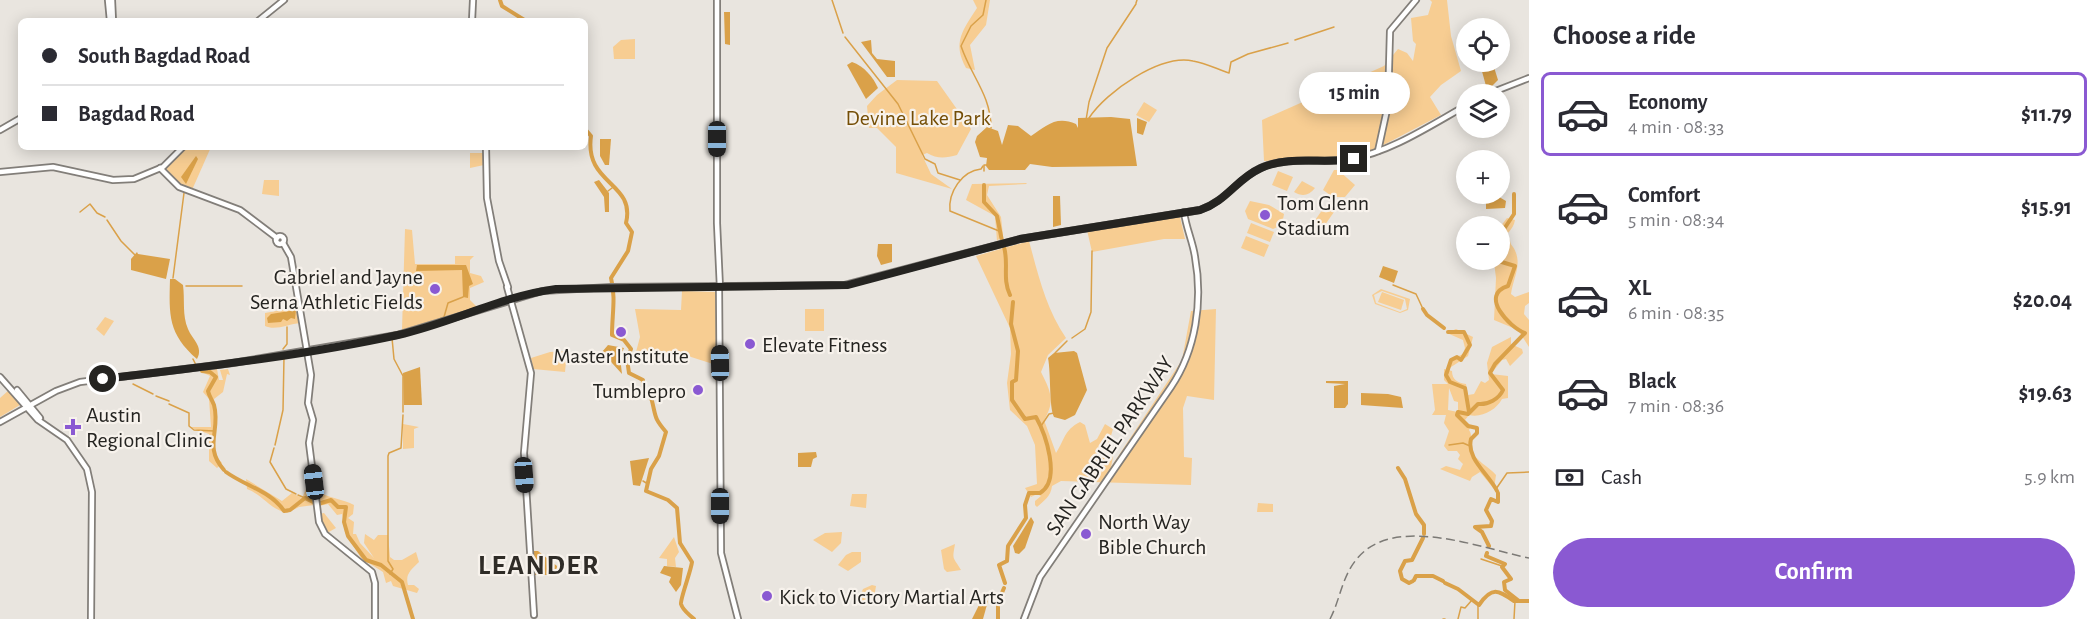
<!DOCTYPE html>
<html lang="en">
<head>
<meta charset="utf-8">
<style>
	:root { --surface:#fff; --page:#f7f7f7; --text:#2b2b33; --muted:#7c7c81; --line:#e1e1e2; --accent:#8a59d2 }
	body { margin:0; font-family:"Alegreya Sans",sans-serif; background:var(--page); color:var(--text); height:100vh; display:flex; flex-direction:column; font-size:22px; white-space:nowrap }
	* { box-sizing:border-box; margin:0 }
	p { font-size:20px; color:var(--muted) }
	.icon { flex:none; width:33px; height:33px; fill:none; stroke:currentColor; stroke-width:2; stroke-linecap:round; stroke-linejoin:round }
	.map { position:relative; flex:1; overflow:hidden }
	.drawer { display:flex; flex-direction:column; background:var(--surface); width:570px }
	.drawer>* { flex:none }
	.guide { position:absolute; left:18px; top:18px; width:570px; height:132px; border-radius:9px; box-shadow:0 3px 15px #0003; display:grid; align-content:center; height:132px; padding:0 24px; background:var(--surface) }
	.buttons { position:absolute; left:1456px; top:18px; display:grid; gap:12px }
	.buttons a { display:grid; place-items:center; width:54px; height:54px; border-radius:50%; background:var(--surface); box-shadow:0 3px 15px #0003; font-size:30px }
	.end { position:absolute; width:27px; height:27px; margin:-14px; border:8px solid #252421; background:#fff; box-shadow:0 0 0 3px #fff }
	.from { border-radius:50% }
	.bubble { position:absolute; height:42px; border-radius:21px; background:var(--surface); box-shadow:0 3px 15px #0003; font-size:20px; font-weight:700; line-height:42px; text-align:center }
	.car { position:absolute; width:18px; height:36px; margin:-18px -9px; border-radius:8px; box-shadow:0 0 4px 2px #0007; background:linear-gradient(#222 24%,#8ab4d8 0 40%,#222 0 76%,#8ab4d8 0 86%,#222 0) }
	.guide b { display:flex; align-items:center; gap:21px; height:57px; font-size:22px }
	.guide b+b { border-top:2px solid var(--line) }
	.guide i { width:15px; height:15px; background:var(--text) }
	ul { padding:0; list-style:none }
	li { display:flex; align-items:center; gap:18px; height:84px; margin:0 12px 9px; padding:0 12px; border:3px solid transparent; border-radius:9px }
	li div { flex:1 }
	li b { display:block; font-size:22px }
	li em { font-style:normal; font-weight:700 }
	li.active { border-color:var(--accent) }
	li>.icon { width:54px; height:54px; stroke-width:1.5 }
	h2 { padding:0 24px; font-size:27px; line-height:72px }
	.pay { display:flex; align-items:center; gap:15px; height:66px; padding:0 24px; font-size:22px }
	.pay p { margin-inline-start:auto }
	.primary-button { display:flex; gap:12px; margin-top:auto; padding:12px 24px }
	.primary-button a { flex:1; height:69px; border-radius:36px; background:var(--accent); color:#fff; font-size:24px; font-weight:700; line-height:69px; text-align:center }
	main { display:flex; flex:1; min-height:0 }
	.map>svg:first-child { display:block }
</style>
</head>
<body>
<main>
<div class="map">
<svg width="1529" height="619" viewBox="0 0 1529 619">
	<rect width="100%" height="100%" fill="#e9e5df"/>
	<!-- green -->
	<g fill="#f7cd92" fill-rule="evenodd">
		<path d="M973,0h17l-4,25 -16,20 5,25 -9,-2c-14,-26 -3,-38 11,-60z"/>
		<path d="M1430,0h17l4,36 10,35 -20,14 -11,12 11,18 -71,37 -32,7 -74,2 -2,-41 122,-54 14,-17 9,4 6,8 3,-17 -3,-3 -2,-23 17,-3 4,-13z"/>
		<path d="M635,39v20h-21l-1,-12 8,-7z"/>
		<path d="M897,80l40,1 34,48 -14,26c-11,3 -20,4 -30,-2l-5,2 9,19 21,15 -56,-16v-26l-19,-19h-8l-2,-22 10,-11z"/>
		<path d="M1144,102l13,8 -8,12 -13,-7z"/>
		<path d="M184,147h27l-19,43 -15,-7 -11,-15z"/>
		<path d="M470,153h14v12l-14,3z"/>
		<path d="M1334,170h4l17,15 -10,12h-12l-10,-7z"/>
		<path d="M1278,171l15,6 -6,14 -15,-6z"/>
		<path d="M264,180h15v16l-17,-2z"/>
		<path d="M1302,181l13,7c-6,8 -13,9 -21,4z"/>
		<path d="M1026,183l1,1 -38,2 -2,9 14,22 2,18 -6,6 -2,-25 -29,-16 6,-16z"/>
		<path d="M1250,201l19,4 15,9 -2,11 -9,4 -25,-10 -3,-8z"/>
		<path d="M1325,206l9,6 -14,20 -9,-6z"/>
		<path d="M1180,217l5,22h-21l-72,13 -5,-22z"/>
		<path d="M1507,218l8,2c-2,11 -9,13 -14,21l5,5 4,-7c0,7 4,7 6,14 5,14 -3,26 -5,41l4,3 14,-5v11l-4,3 -1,8 5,6v27l-11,-17 -24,-10 2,-42 -2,-16 -9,1 -1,-3h16v-33z"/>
		<path d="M1251,223l23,9 -4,10 -23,-9z"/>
		<path d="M405,229l7,1 3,34h40v-8h19l-4,4v13l11,3 3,6 -14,6v12l8,8 -57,19 -19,3z"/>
		<path d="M1246,236l23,9 -5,12 -23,-9z"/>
		<path d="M1029,241c9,33 17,68 37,97l-18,17 -7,17c9,18 15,29 3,48l12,33c9,-14 8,-23 24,-31l5,3 5,18 7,-4 8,-15 8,5 -5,17 5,11 -2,10 71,-107 9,-49 25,-2 -2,91 -27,-4 -4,12 1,49 8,1 -1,27 -130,-4 -9,5c-1,10 -8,15 -15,21l-2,-2v-4l6,-5 -4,-2 -6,3 -6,-9 12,-4 -2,-39 -8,-19 -17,-16 -3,-27 4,-29 -1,-26 -34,-72z"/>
		<path d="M1381,289l29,10 -2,11 -8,3 -25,-9 -3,-9zM1382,291l23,8 2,10 -7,3 -24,-9 -2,-8z"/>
		<path d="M682,291l34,1v89l-3,-4 2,-12 -2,-1 -25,-8 -52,-4 4,-15 -5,-28 46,1z"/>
		<path d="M1382,292l22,8 -3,10 -23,-8z"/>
		<path d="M298,307l2,16c-11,1 -25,8 -35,3v-13z"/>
		<rect x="805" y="309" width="19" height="22"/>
		<path d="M105,317l9,4 -10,15 -8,-7z"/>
		<path d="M1456,329l17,8 -5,19 -20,13 2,-9 13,-6 2,-6 -2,-8 -16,-7z"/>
		<path d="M1511,337v7l11,5 1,4 -13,13 -4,-7 -4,1 -11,14 17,2v22l-6,1c-6,11 -20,19 -33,16l-4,5 6,6 -2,4c5,7 -1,13 2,20 6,12 17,16 25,25l-2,14 -14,-17 -8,5 -2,4 -30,-12 6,-3 14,4 3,-6 -5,-5 2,-4 -3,-4h-9l-4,-5 5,-15 -5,-8 2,-8h-14l3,-5 -3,-26h16l-4,-4v-11l8,2c0,9 6,12 14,13l2,11 6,-1 7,-13 4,2 4,-3 -2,-17 5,-16zM1449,388l5,13 4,1v10l-10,-2z"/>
		<path d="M567,351l-2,21 -32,-3 -2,-11 19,-6z"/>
		<path d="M217,369l2,11h4l-3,-10 8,-1 2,6 -3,-1 -4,18 -9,7c3,18 -6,51 8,64l-5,5 -8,-7v-27l-20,-7h22l-2,-28 -6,-7 7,-16 -8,-4z"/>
		<path d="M9,390l11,15 -20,12v-19z"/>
		<path d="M403,424l16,3 -5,2v19l-11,1z"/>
		<path d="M246,479l36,22 10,-8 10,5 4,-9 5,1 3,15 -15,2 -12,6c-17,-4 -24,-18 -40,-24z"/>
		<path d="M321,493c11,6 22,6 33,12l-1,9 -5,4 6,4 -1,12h3l4,9 14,15 -10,-15 1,-9 9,6 4,-5h10l2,22 4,3h8l14,-8 3,10c-8,8 -14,12 -11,23h6l5,4 -2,4 -24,-7 -2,-5 -5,2 -3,-11 -22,-14 -16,-25 -3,-19 -5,1 -9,-11 -9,2 -2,-12z"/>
		<path d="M852,494h15l-1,14 -16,-2z"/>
		<path d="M1258,503l15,1v8h-16z"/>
		<path d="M324,513l12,15 -9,5 -8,-19z"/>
		<path d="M842,532l-1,11 -9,9 -19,-12 12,-7z"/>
		<path d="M674,537l5,15 -4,6 1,9 -9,-1v-7l-8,-1z"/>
		<path d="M955,544c-3,17 -2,12 6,26l-14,2 -3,-3 -3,-19z"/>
		<path d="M852,552h9v10l-13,9 -10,-6 8,-10z"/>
		<path d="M872,585l4,1 -3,18 -16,-1 6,-14z"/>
	</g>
	<!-- water -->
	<g fill="#daa149">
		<path d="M724,12h6v33l-5,-1z"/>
		<path d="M871,40l1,13 5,6 18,2v16h-8l-26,-35z"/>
		<path d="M852,62c12,4 21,15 26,26l-12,11 -19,-34z"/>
		<path d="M1484,62l9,2 5,16 -7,7 -5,-1 -6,-22z"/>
		<path d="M1111,117l19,2 7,47 -85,1 -22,-3 -5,6h-36l-3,-4 1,-8 -7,-1 -5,-15 2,-6 10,-9 11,4 4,14 6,-20 10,1 13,10c15,-10 25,-21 45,-12l2,4v-10z"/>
		<path d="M1137,118l10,4 -4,13 -6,-2z"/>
		<path d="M600,139h11l-2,26h-4l-5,-9z"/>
		<path d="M196,156l2,3 -12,25 -5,-7z"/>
		<path d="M599,180l10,13v19h-4l-1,-15 -10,-15z"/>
		<path d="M1494,194l12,7 -1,7 -19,1v-9l7,-2z"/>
		<path d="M1053,196h7l1,29 -8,2z"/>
		<path d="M878,244h14v18l-11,3 -4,-9z"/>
		<path d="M137,252l1,2 32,5 -4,20 -35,-9v-11z"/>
		<path d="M417,265h49l7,19 -4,2 -1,12 -5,-1 -1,-27 -46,1z"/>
		<path d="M1383,266l15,5 -4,12 -15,-6z"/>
		<path d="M170,279h5l8,6c2,15 -1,30 5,44 4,10 16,18 9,30 -29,-25 -28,-44 -27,-80z"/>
		<path d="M296,310l-1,9 -4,-1 -4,3 -4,-2 -2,3 -13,1 -1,-5 4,-4z"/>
		<path d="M608,345l16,3 -4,9 2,17 -20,-22z"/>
		<path d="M1074,351l3,2 10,37 -12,25 -10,5 -11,-3c-5,-10 -3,-44 -6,-59l6,-5z"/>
		<path d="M420,367l2,38h-18l-1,-32z"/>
		<path d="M1326,381h22v23l-3,4h-11v-22l11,-2 -19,-1z"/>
		<path d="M1361,393l27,1 13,3 2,11 -42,-3z"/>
		<path d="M816,452l1,5 -4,2 -2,8h-13v-14z"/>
		<path d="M649,458l-9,28 -7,-1 -3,-24z"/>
		<path d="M1031,517l3,5 -9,26 -6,6 -4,-1 -2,-7z"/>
		<path d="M533,551h5l19,15 -1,9h-21z"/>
		<path d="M664,566l19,2 -2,17 -5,7 -7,-10 2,-5 -11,-4z"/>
		<path d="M983,597l5,4 -5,18h-11z"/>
	</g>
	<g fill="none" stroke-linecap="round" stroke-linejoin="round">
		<!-- stream -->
		<g stroke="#daa149" stroke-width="1.5">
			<path d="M832,0l11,33"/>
			<path d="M986,0l-3,15 -12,11 -10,20c10,30 30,49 30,82"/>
			<path d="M1136,3l1,-3"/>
			<path d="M845,37l53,67 27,55 10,5 3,9 22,7"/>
			<path d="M1295,40l39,-13"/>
			<path d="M1089,118c17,-26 71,-64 104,-57 12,2 24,8 36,12l2,-11 17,-8 40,-11"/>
			<path d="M1086,120l3,-18 18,-54 29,-44"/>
			<path d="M983,166l-2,3c-19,2 -33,23 -31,42l49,20"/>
			<path d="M984,171v-6h3"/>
			<path d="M608,191l4,-3"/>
			<path d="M80,212l10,-8 7,9 8,4"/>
			<path d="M107,220l14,21 14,14"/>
			<path d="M173,278l11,-85"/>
			<path d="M1393,285l23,9 7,15"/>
			<path d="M186,286h56"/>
			<path d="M430,323l14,-6 4,-14 15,-6"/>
			<path d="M392,333l18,-4"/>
			<path d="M392,338l2,21 9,17v36"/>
			<path d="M1072,338l13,-9 6,-17 1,-61"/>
			<path d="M283,349l4,-5v-17"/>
			<path d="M1055,353l12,-12"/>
			<path d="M621,355l6,7"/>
			<path d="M193,359l3,6"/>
			<path d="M133,384l20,10"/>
			<path d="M156,396l13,5"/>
			<path d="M169,404l20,9v13l5,4 20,1"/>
			<path d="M1041,426l8,-12 5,-1"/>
			<path d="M275,445l8,-35 1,-53"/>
			<path d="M1449,445l14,-2 7,3"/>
			<path d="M274,448l-4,14 16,27 10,5"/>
			<path d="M643,481l5,3"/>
			<path d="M1496,489l11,-16 22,-1"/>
			<path d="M298,495l7,3"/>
			<path d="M1481,559l21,7"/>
			<path d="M390,574l3,-5 -5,-8v-105l1,-3 12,-5 2,-33"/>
			<path d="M683,592l1,1"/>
			<path d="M1443,619h2"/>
			<path d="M1458,619l3,-12 4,1 7,-8"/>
			<path d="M1478,619v-14"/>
			<path d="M1514,619l1,-18"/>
		</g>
		<!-- river -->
		<g stroke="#daa149" stroke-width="4">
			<path d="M500,0l2,6 24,15"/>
			<path d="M585,129l6,7c-7,49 45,46 35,87l6,9 -4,19 -17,27c5,19 1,37 1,57l12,5 7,9 -4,10 2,14 14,7c-1,14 6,10 9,21 4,16 2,17 14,31l-7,24 -8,13 -5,22 22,9 9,8 3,35 12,19c-1,9 -12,37 -11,42 2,7 8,10 13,15"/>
			<path d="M984,185v17l13,14 5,25"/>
			<path d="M1500,235l14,-21v-20"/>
			<path d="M1004,247c5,17 -2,31 6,48"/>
			<path d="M1495,260l20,6 -7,20c-29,9 1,41 17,47l-30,31 -5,9 13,17c-4,9 -15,15 -25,14l-10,10 -10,-2 -1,3 11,11 9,2v5l-6,6c-5,20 18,35 26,52"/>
			<path d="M1423,309l4,6 17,13"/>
			<path d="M1448,332h16l6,13 -9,15 -4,-3 -6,3 -5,15 4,7 15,6 4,24"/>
			<path d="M202,371l8,1 6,5 -8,14c1,5 4,9 6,14 7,25 -11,42 10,65"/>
			<path d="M1398,468l7,11 11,35 8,11v9"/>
			<path d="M226,472c19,14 45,19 58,39l6,-1 15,-12 10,5"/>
			<path d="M318,504l13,-4 7,7h8l-2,15 4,14 18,24 15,5 21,17 11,37"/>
			<path d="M1489,546l-7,-14 -7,-5 16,-1 1,-5 -6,-11 5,-11 7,3v-9"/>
			<path d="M1487,553l-1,3 19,8 -3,3 9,12 -7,3 1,8 14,11h10"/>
			<path d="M1414,580l2,-4h17l10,5"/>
			<path d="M1413,581l-4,2 -7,-4 -2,-8 5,-10 7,-1 11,-22"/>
			<path d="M1005,583l-6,-18 8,-4 1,-15 18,-28 -1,-13 4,-12h11c22,-13 5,-60 -4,-76l-11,2 -13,-19v-18l4,-2 2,-29 -7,-27 2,-22"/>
			<path d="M1445,583l13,6 21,16c13,-19 19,-15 35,-4h4"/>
			<path d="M998,619v-17l6,-14"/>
		</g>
		<defs>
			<g id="secondary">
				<path d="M108,0l2,21"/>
				<path d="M112,0l1,21"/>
				<path d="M717,0v223l3,65"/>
				<path d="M258,21l26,-21"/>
				<path d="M472,21l1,-21"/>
				<path d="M1488,94l41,-16"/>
				<path d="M0,130l21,-12"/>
				<path d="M486,147l1,51 12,63 9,26"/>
				<path d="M1378,151l10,-46 2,-74 26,-31"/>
				<path d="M160,168l19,19 61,23 37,28"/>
				<path d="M0,172l53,-5 60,13 21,-1 29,-12 20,-20"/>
				<circle cx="280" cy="240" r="4"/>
				<path d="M283,243l8,14 20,118 -3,28 5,17 -4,23 10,79 6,12 47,38 3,11v36"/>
				<path d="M719,286l2,267 17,66"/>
				<path d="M507,287l24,86 -7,80 10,162"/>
				<path d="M0,377l38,43 29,20 20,29 5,23 -1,127"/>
				<path d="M17,390l23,28"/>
				<path d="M0,422l56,-31 24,-9 153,-19 164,-28 145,-44 69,-4 233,-2 176,-46 180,-29c29,-10 40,-36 68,-45 26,-8 56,-1 82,-6 41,-7 81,-34 117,-54"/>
				<path d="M1024,619l16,-42 131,-190c25,-37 32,-86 24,-130 -2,-15 -9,-29 -11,-45"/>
			</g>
		</defs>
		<!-- secondary casing -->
		<use href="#secondary" stroke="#827e79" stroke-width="8"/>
		<!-- secondary -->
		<use href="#secondary" stroke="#fff" stroke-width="4.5"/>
		<!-- rail -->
		<path stroke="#7c7a76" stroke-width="1.5" stroke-dasharray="9 4.5" stroke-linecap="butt" d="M1330,619c10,-19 12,-42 26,-59 36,-47 124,-12 173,-2"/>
	</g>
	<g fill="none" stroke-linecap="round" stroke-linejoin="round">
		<!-- route -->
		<path stroke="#252421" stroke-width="8" d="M103,379c99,-12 198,-23 295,-44 54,-12 104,-39 158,-46l292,-4 172,-46 180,-29c27,-9 36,-31 61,-42 28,-13 63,-4 93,-9"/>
	</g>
	<!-- markers -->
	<g fill="#8a59d2" stroke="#f7f2ec" stroke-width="2">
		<circle cx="1265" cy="215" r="6"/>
		<circle cx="435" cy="289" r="6"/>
		<circle cx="621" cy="332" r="6"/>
		<circle cx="750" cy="344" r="6"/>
		<circle cx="698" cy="390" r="6"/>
		<path d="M70 418h6v6h6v6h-6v6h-6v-6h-6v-6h6z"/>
		<circle cx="1086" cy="534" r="6"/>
		<circle cx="767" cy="596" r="6"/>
	</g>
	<g text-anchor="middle" stroke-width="4.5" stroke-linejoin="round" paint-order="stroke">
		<!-- park labels -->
		<g font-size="22" fill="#744e06" stroke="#f7f2ec">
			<text x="918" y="125">Devine Lake Park</text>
		</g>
		<!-- poi labels -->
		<g font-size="22" fill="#252421" stroke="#f7f2ec" text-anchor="start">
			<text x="1277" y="210">Tom Glenn<tspan x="1277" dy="25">Stadium</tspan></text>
			<text x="423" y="284" text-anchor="end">Gabriel and Jayne<tspan x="423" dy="25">Serna Athletic Fields</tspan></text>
			<text x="762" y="352">Elevate Fitness</text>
			<text x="621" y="363" text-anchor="middle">Master Institute</text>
			<text x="686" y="398" text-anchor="end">Tumblepro</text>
			<text x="86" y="422">Austin<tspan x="86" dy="25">Regional Clinic</tspan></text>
			<text x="1098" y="529">North Way<tspan x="1098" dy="25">Bible Church</tspan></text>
			<text x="779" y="604">Kick to Victory Martial Arts</text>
		</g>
		<!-- street labels -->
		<g font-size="22" fill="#252421" stroke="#f7f2ec">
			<text transform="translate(1109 445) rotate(-56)" y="8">SAN GABRIEL PARKWAY</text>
		</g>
		<!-- district labels -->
		<g font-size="28" font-weight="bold" letter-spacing="1.5" fill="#2f2c27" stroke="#f7f2ec">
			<text x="539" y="574">LEANDER</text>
		</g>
	</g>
</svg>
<div class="buttons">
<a><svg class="icon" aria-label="locate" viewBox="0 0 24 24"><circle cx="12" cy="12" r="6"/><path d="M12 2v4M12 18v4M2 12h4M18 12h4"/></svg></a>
<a><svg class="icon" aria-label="layers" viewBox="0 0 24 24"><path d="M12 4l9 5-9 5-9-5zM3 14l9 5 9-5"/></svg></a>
<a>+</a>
<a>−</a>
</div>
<i class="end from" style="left:103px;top:379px"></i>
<i class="end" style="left:1354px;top:159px"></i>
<div class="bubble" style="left:1299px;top:72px;width:111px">15 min</div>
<i class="car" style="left:717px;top:139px;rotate:180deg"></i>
<i class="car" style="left:720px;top:363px;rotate:359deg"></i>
<i class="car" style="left:524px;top:475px;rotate:176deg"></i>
<i class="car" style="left:314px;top:482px;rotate:353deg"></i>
<i class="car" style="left:720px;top:506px;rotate:180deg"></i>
<div class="guide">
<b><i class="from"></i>South Bagdad Road</b>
<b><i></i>Bagdad Road</b>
</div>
</div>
<section class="drawer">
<h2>Choose a ride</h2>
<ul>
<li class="active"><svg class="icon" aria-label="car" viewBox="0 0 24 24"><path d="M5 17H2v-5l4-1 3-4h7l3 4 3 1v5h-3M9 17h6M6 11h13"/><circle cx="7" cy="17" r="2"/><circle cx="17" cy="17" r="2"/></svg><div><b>Economy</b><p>4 min · 08:33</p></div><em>$11.79</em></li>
<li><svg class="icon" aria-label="car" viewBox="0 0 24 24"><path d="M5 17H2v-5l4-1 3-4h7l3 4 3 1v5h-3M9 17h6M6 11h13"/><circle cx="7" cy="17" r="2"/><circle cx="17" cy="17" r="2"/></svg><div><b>Comfort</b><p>5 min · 08:34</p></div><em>$15.91</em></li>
<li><svg class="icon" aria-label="car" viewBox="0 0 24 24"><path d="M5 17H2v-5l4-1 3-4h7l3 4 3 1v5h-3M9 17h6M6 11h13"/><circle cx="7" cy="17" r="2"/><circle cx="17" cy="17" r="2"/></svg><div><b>XL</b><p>6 min · 08:35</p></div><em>$20.04</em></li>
<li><svg class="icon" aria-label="car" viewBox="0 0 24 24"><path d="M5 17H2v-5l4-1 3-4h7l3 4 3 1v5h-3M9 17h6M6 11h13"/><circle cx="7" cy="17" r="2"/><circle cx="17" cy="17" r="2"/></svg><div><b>Black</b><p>7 min · 08:36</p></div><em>$19.63</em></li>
</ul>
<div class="pay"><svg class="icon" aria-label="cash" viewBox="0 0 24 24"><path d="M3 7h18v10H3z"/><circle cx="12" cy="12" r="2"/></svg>Cash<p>5.9 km</p></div>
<div class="primary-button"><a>Confirm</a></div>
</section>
</main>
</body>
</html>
